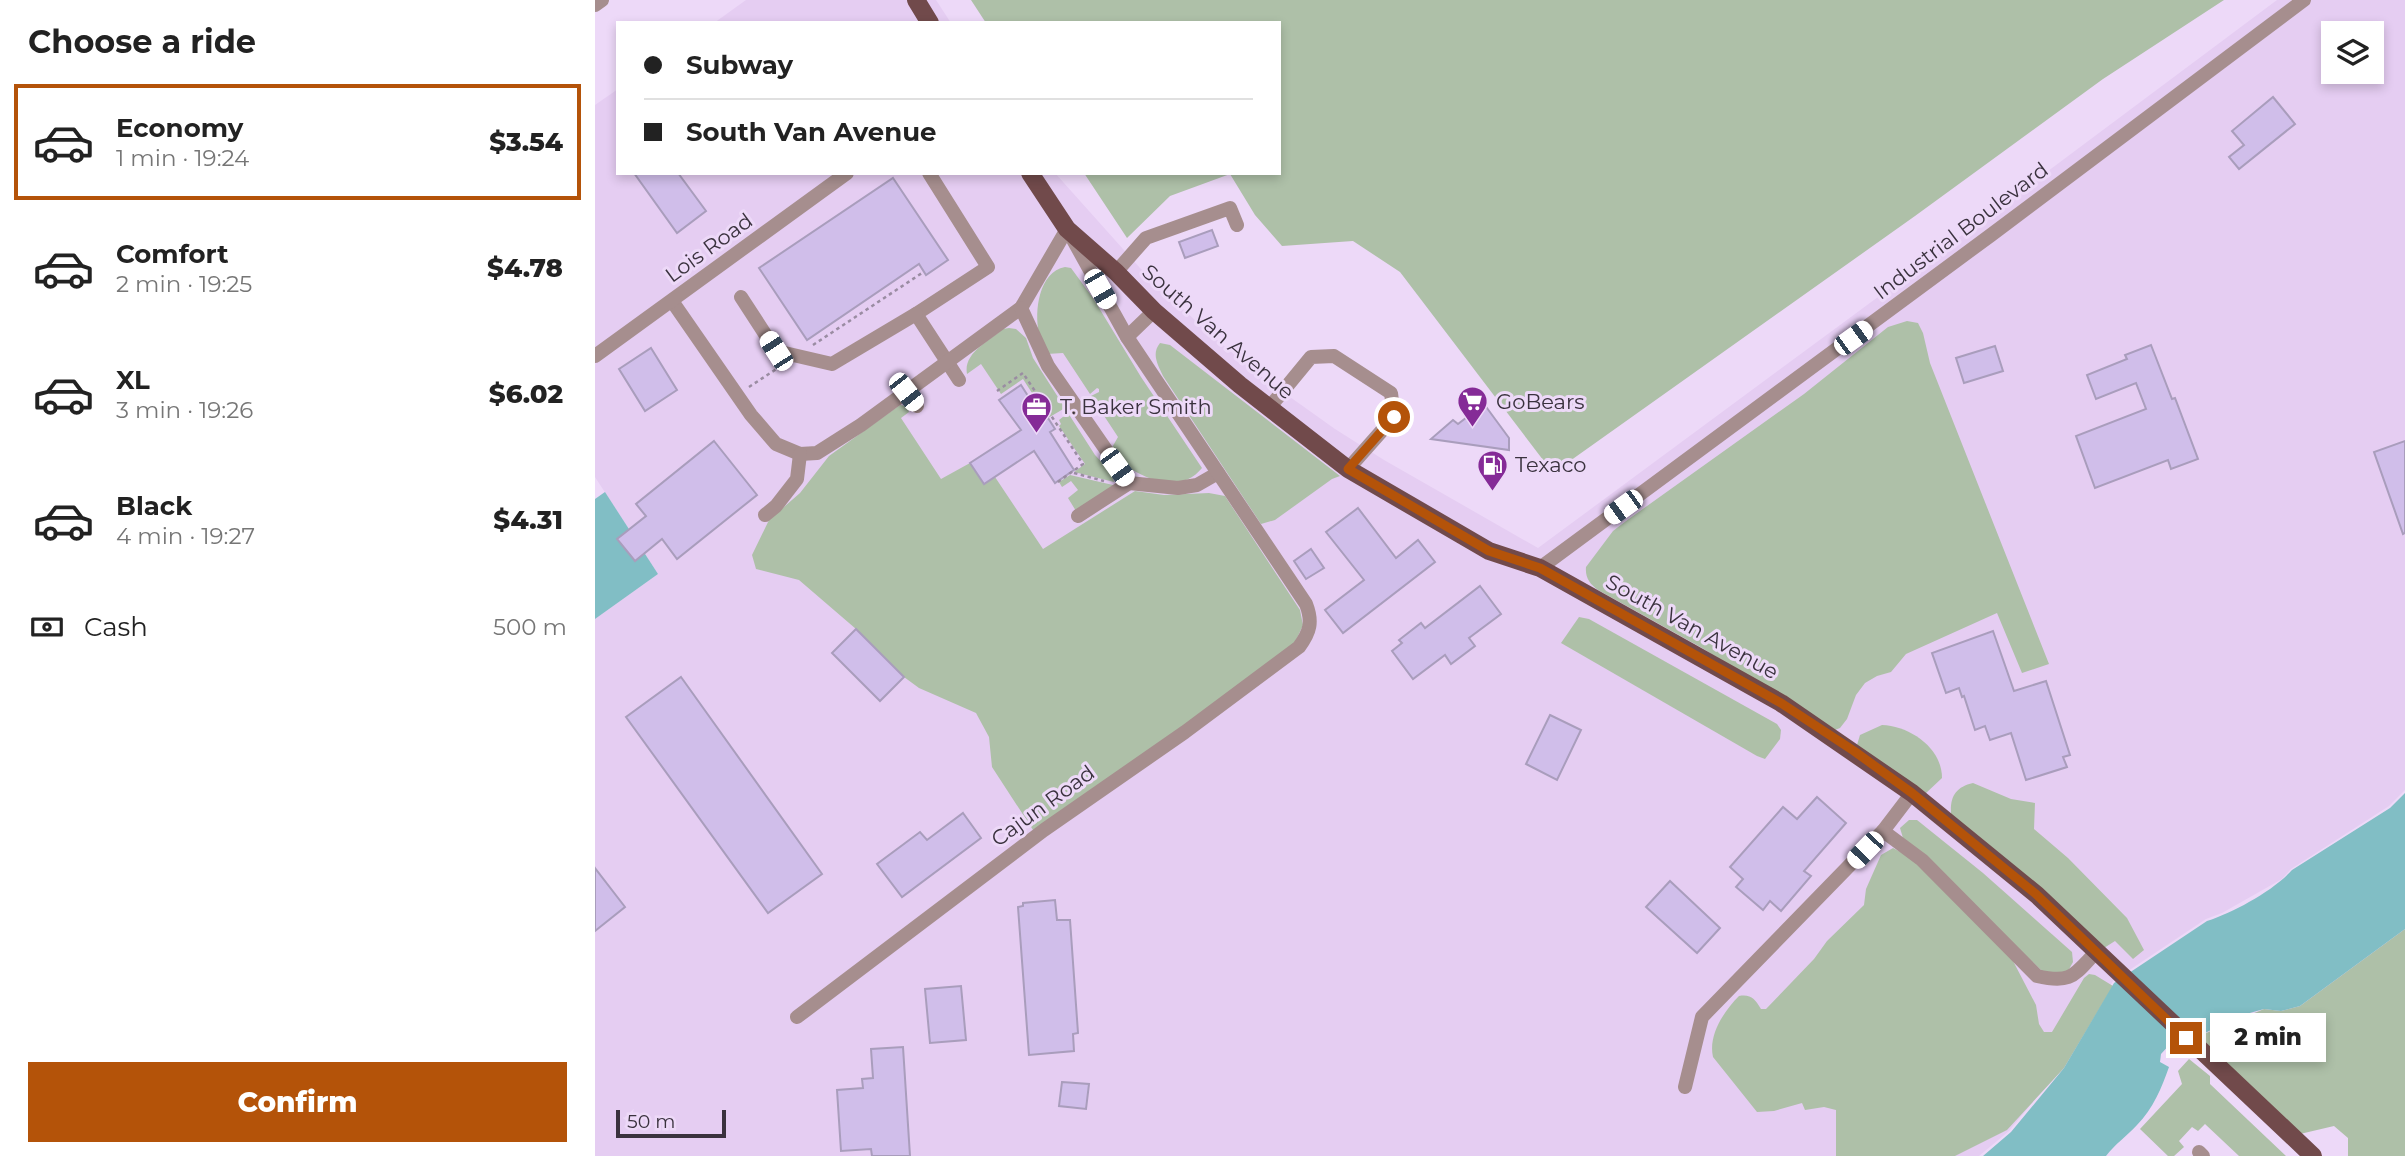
<!DOCTYPE html>
<html lang="en">
<head>
<meta charset="utf-8">
<style>
	:root { --surface:#fff; --page:#f2f2f2; --text:#222; --muted:#767676; --line:#e0e0e0; --accent:#b45309 }
	body { margin:0; font-family:Montserrat,sans-serif; background:var(--page); color:var(--text); height:100vh; display:flex; flex-direction:column; font-size:26px; white-space:nowrap }
	* { box-sizing:border-box; margin:0 }
	p { font-size:23px; color:var(--muted) }
	.icon { flex:none; width:38px; height:38px; fill:none; stroke:currentColor; stroke-width:2; stroke-linecap:round; stroke-linejoin:round }
	.map { position:relative; flex:1; overflow:hidden }
	.details { display:flex; flex-direction:column; background:var(--surface); width:595px }
	.details>* { flex:none }
	.top-card { position:absolute; left:21px; top:21px; width:665px; height:154px; border-radius:0px; box-shadow:0 4px 10px #0003; display:grid; align-content:center; height:154px; padding:0 28px; background:var(--surface) }
	.fabs { position:absolute; left:1726px; top:21px; display:grid; gap:14px }
	.fabs a { display:grid; place-items:center; width:63px; height:63px; border-radius:0px; background:var(--surface); box-shadow:0 4px 10px #0003; font-size:35px }
	.scale { position:absolute; left:21px; bottom:18px; width:110px; box-sizing:border-box; padding-left:7px; border:4px solid #3a323e; border-top:0; font-size:19px; line-height:24px; white-space:nowrap; color:#3a323e; -webkit-text-stroke:5px #edd9f8; paint-order:stroke }
	.end { position:absolute; width:32px; height:32px; margin:-16px; border:9px solid #b45309; background:#fff; box-shadow:0 0 0 4px #fff }
	.from { border-radius:50% }
	.bubble { position:absolute; height:49px; border-radius:0px; background:var(--surface); box-shadow:0 4px 10px #0003; font-size:23px; font-weight:800; line-height:49px; text-align:center }
	.car { position:absolute; width:21px; height:42px; margin:-21px -10px; border-radius:9px; box-shadow:0 0 5px 2px #0007; background:linear-gradient(#fff 24%,#345 0 40%,#fff 0 76%,#345 0 86%,#fff 0) }
	.top-card b { display:flex; align-items:center; gap:24px; height:66px; font-size:26px }
	.top-card b+b { border-top:2px solid var(--line) }
	.top-card i { width:18px; height:18px; background:var(--text) }
	ul { padding:0; list-style:none }
	li { display:flex; align-items:center; gap:21px; height:116px; margin:0 14px 10px; padding:0 14px; border:4px solid transparent; border-radius:0px }
	li div { flex:1 }
	li b { display:block; font-size:26px }
	li em { font-style:normal; font-weight:800 }
	li.active { border-color:var(--accent) }
	li>.icon { width:63px; height:63px; stroke-width:1.5 }
	h2 { padding:0 28px; font-size:32px; line-height:84px }
	.pay { display:flex; align-items:center; gap:18px; height:77px; padding:0 28px; font-size:26px }
	.pay p { margin-inline-start:auto }
	.button { display:flex; gap:14px; margin-top:auto; padding:14px 28px }
	.button a { flex:1; height:80px; border-radius:0px; background:var(--accent); color:#fff; font-size:28px; font-weight:800; line-height:80px; text-align:center }
	main { display:flex; flex:1; min-height:0 }
	.map>svg:first-child { display:block }
</style>
</head>
<body>
<main>
<section class="details">
<h2>Choose a ride</h2>
<ul>
<li class="active"><svg class="icon" aria-label="car" viewBox="0 0 24 24"><path d="M5 17H2v-5l4-1 3-4h7l3 4 3 1v5h-3M9 17h6M6 11h13"/><circle cx="7" cy="17" r="2"/><circle cx="17" cy="17" r="2"/></svg><div><b>Economy</b><p>1 min · 19:24</p></div><em>$3.54</em></li>
<li><svg class="icon" aria-label="car" viewBox="0 0 24 24"><path d="M5 17H2v-5l4-1 3-4h7l3 4 3 1v5h-3M9 17h6M6 11h13"/><circle cx="7" cy="17" r="2"/><circle cx="17" cy="17" r="2"/></svg><div><b>Comfort</b><p>2 min · 19:25</p></div><em>$4.78</em></li>
<li><svg class="icon" aria-label="car" viewBox="0 0 24 24"><path d="M5 17H2v-5l4-1 3-4h7l3 4 3 1v5h-3M9 17h6M6 11h13"/><circle cx="7" cy="17" r="2"/><circle cx="17" cy="17" r="2"/></svg><div><b>XL</b><p>3 min · 19:26</p></div><em>$6.02</em></li>
<li><svg class="icon" aria-label="car" viewBox="0 0 24 24"><path d="M5 17H2v-5l4-1 3-4h7l3 4 3 1v5h-3M9 17h6M6 11h13"/><circle cx="7" cy="17" r="2"/><circle cx="17" cy="17" r="2"/></svg><div><b>Black</b><p>4 min · 19:27</p></div><em>$4.31</em></li>
</ul>
<div class="pay"><svg class="icon" aria-label="cash" viewBox="0 0 24 24"><path d="M3 7h18v10H3z"/><circle cx="12" cy="12" r="2"/></svg>Cash<p>500 m</p></div>
<div class="button"><a>Confirm</a></div>
</section>
<div class="map">
<svg width="1810" height="1156" viewBox="0 0 1810 1156">
	<rect width="100%" height="100%" fill="#edd9f8"/>
	<!-- built -->
	<g fill="#e5cdf2" fill-rule="evenodd">
		<path d="M151,0h190l15,23h-237z"/>
		<path d="M1682,0h128v790l-16,16 -98,63 -9,10 -60,34 -16,6 -93,62 -51,86 -53,64 -30,25h-1384v-537l63,-45 -63,-97v-372l23,-16v84h437l85,95 58,55 54,47 83,59 49,31 154,88 443,-327zM1738,33h38v39h-38z"/>
	</g>
	<!-- green -->
	<g fill="#aec0a8">
		<path d="M376,0h1253l-121,79 -188,137 -362,257 -153,-201 -47,-31 -71,5 -27,-31 -25,-41 -60,22 -43,42 -43,-65h195v-150h-293z"/>
		<path d="M470,267l6,1 22,30 48,79 61,91c-25,31 -72,6 -92,-17l8,-14 -27,-41 8,-4v-3l-2,-1 -7,6 -27,-41 -16,1c-2,-7 -6,-14 -8,-21 -5,-22 0,-61 26,-66z"/>
		<path d="M1312,321l11,2 5,10 7,30 119,301 -27,9 -25,-60 -91,41 -15,18 -14,4 -12,7 -9,12 -9,24 -7,9 -5,2 -133,-82 -104,-58c-8,-6 -13,-12 -12,-23l27,-36 13,-10 178,-127 84,-67z"/>
		<path d="M414,328l7,1 10,9 7,20 32,50 -17,10 -25,-39 -22,15 -20,-30 -14,10c-4,-21 22,-33 36,-45z"/>
		<path d="M565,343l10,2 170,131 -8,3 -57,41 -14,4 -98,-148c-5,-11 -12,-22 -3,-33z"/>
		<path d="M305,405l7,1 2,6 -8,6 40,61 29,-16 14,21 11,-7 48,72 92,-58 29,4 45,-2 16,3 75,114 3,15 -10,22 -258,186 -43,-66 -3,-30 -13,-24 -57,-25 -15,-11 -48,-48 -57,-49 -43,-11 -4,-14 17,-35 31,-27 29,-37z"/>
		<path d="M473,413l27,42 17,18 2,9 -40,-10 11,-8 -26,-38 2,-2 -2,-4z"/>
		<path d="M475,475l43,10v1l-37,25 -8,-13 10,-8 -7,-9 -9,6 -3,-5z"/>
		<path d="M984,617l10,2 188,105 4,6 -1,9 -15,20 -8,-3 -196,-113z"/>
		<path d="M1287,725c28,1 60,23 60,53l-17,16 -68,-49 3,-10z"/>
		<path d="M1378,783l38,16 24,4 -1,26 34,29 59,60 17,32 -11,9 -18,-18 -11,7 -153,-134c-1,-18 5,-27 22,-31z"/>
		<path d="M1314,820h8l66,53 89,79 1,10 -5,9 -7,2 -18,-1 -140,-134 -3,-10z"/>
		<path d="M1298,848l17,9 102,102 24,46 3,19 5,8h8l32,-54 5,-4 6,1 18,11 -49,82 -57,62 -52,26h-119v-46l-12,-3 -19,3 -3,-7 -28,8 -17,1 -44,-55c-5,-22 11,-46 26,-61 12,-2 16,3 22,13h5l48,-50 13,-18 37,-36 2,-16 15,-34z"/>
		<path d="M1810,929v227h-57v-18l-14,-12 -34,8 -101,-98 65,-27 17,2 19,-5z"/>
		<path d="M1594,1059l21,17v8l76,72h-47l-34,-32 -7,7 -6,-4 -13,14 5,6 -10,9h-6l-28,-27 42,-45 -4,-13z"/>
	</g>
	<!-- water -->
	<g fill="#81bec5">
		<path d="M10,492l53,82 -63,45v-120z"/>
		<path d="M1810,793v136l-105,77 -19,5 -17,-2 -25,7 -40,20 -27,6 -11,12 -1,8 9,5c-7,20 -16,42 -32,58 -10,11 -22,19 -31,31h-123l28,-24 53,-64 50,-85 93,-62c27,-9 66,-30 85,-51l98,-62z"/>
	</g>
	<!-- building -->
	<g fill="#d0beea" stroke="#a99dbc" stroke-width="2">
		<path d="M1678,97l22,27 -56,45 -10,-12 15,-12 -12,-14z"/>
		<path d="M39,173h44l28,38 -29,22z"/>
		<path d="M298,178l55,82 -22,15 -7,-11 -112,76 -48,-72z"/>
		<path d="M617,230l6,16 -33,12 -6,-16z"/>
		<path d="M1556,345l21,54 3,-1 23,61 -27,10 -3,-9 -73,28 -19,-52 70,-27 -10,-26 -40,16 -9,-24 40,-16 -2,-4z"/>
		<path d="M1400,346l8,25 -39,12 -8,-25z"/>
		<path d="M56,348l26,42 -32,21 -26,-42z"/>
		<path d="M426,385l23,36 4,-3 7,11 -5,3 24,38 -19,13 -21,-32 -50,33 -14,-21 51,-33 -22,-30z"/>
		<path d="M889,404l25,34v12l-78,-11 22,-19 5,4z"/>
		<path d="M119,441l43,54 -80,64 -15,-20 -27,22 -18,-22 29,-23 -10,-12z"/>
		<path d="M1810,441v92l-2,1 -29,-82z"/>
		<path d="M763,508l38,50 22,-18 17,22 -92,71 -18,-23 39,-30 -38,-48z"/>
		<path d="M716,549l13,19 -18,11 -12,-18z"/>
		<path d="M885,586l21,28 -32,24 6,8 -24,18 -6,-9 -32,24 -21,-28 10,-8 -3,-3 22,-17 4,5z"/>
		<path d="M261,629l48,48 -24,24 -48,-48z"/>
		<path d="M1398,631l21,60 32,-10 24,74 -7,2 4,10 -41,13 -15,-47 -21,7 -5,-14 -10,4 -11,-34 -2,1 -3,-9 -13,5 -14,-40z"/>
		<path d="M86,677l141,197 -54,39 -142,-196z"/>
		<path d="M955,715l31,15 -24,50 -31,-16z"/>
		<path d="M1222,797l29,26 -42,48 7,5 -30,35 -11,-10 -7,9 -27,-23 7,-8 -13,-12 53,-60 14,12z"/>
		<path d="M368,813l18,25 -79,59 -25,-33 43,-32 7,8z"/>
		<path d="M0,868l30,39 -30,24z"/>
		<path d="M1075,881l50,47 -23,25 -51,-46z"/>
		<path d="M460,900l2,20h13l8,113 -5,1 1,17 -45,4 -11,-148 5,-1v-3z"/>
		<path d="M366,986l5,54 -36,3 -5,-54z"/>
		<path d="M308,1047l7,109h-38l-1,-7 -30,2 -4,-61 26,-2 -1,-9 11,-1 -2,-29z"/>
		<path d="M467,1082l27,2 -3,25 -27,-3z"/>
	</g>
	<g fill="none" stroke-linecap="round" stroke-linejoin="round">
		<!-- path -->
		<g stroke="#9a8ca2" stroke-width="2.5" stroke-dasharray="3.5 3.5" stroke-linecap="butt">
			<path d="M218,345l109,-72"/>
			<path d="M154,387l32,-21"/>
			<path d="M402,391l26,-18 60,91 -28,20"/>
			<path d="M479,473l30,8"/>
		</g>
		<!-- minor -->
		<g stroke="#a68e8e" stroke-width="14">
			<path d="M0,5l7,-5"/>
			<path d="M334,173l59,94 -72,47 43,66"/>
			<path d="M521,272l30,-34 84,-30 7,17"/>
			<path d="M146,297l35,54 56,13 84,-50"/>
			<path d="M77,301l79,114 25,29 24,10 17,-1 44,-28 160,-117 46,-79"/>
			<path d="M426,308l27,58 81,117 49,5 19,-3 21,-12"/>
			<path d="M532,337l27,-26"/>
			<path d="M0,356l252,-183"/>
			<path d="M311,392l11,14"/>
			<path d="M674,408l42,-51 23,-1 57,37 3,24 -46,52"/>
			<path d="M170,515l11,-9 21,-27 3,-25"/>
			<path d="M483,516l51,-33"/>
			<path d="M945,568l451,-333 313,-235"/>
			<path d="M1317,793l-29,38 39,29 115,116c35,8 37,-1 59,-24"/>
			<path d="M202,1017l247,-187 141,-98 114,-85c11,-15 14,-25 7,-43l-179,-267 -56,-101"/>
			<path d="M1090,1087l17,-70 181,-186"/>
			<path d="M1604,1152l4,4"/>
		</g>
		<!-- major -->
		<g stroke="#714a4b" stroke-width="18">
			<path d="M321,0l14,23"/>
			<path d="M435,173l37,56 49,43 38,39 86,74 108,84 141,82 51,17 241,135 131,90 125,102 276,261"/>
		</g>
	</g>
	<g fill="none" stroke-linecap="round" stroke-linejoin="round">
		<!-- route -->
		<path stroke="#b45309" stroke-width="9" d="M799,417l-46,52 141,82 51,17 241,135 73,48 58,42 125,102 149,143"/>
	</g>
	<!-- icons -->
	<defs>
		<symbol id="supermarket-pin" viewBox="-11 -11 22 30"><path d="M0 17L-7.5 6A9.5 9.5 0 1 1 7.5 6Z" fill="#852b97" stroke="#edd9f8"/><path d="M-6-5.5h2.5l.6 2H6L4.5 2H-2.5L-4.4-4H-6ZM-1.5 3.2a1.3 1.3 0 1 0 .1 0ZM3 3.2a1.3 1.3 0 1 0 .1 0Z" fill="#fff"/></symbol>
		<symbol id="office-pin" viewBox="-11 -11 22 30"><path d="M0 17L-7.5 6A9.5 9.5 0 1 1 7.5 6Z" fill="#852b97" stroke="#edd9f8"/><path d="M-6-3h4V-5.5h4V-3h4V5H-6ZM-1-4.5V-3h2v-1.5ZM-6 0V1H6V0Z" fill="#fff"/></symbol>
		<symbol id="fuel-pin" viewBox="-11 -11 22 30"><path d="M0 17L-7.5 6A9.5 9.5 0 1 1 7.5 6Z" fill="#852b97" stroke="#edd9f8"/><path d="M-5.5-6h7V0h2V4h1.3V-2.5L3-4.5l.8-.8L6-3V5H2.5V1h-1V6h-7ZM-4.2-4.7v3.2H.2V-4.7Z" fill="#fff"/></symbol>
	</defs>
	<g fill-rule="evenodd">
		<use href="#supermarket-pin" x="860" y="384" width="35" height="47"/>
		<use href="#office-pin" x="424" y="390" width="35" height="47"/>
		<use href="#fuel-pin" x="880" y="448" width="35" height="47"/>
	</g>
	<g text-anchor="middle" stroke-width="6" stroke-linejoin="round" paint-order="stroke">
		<!-- street labels -->
		<g font-size="21" fill="#3a323e" stroke="#edd9f8">
			<text transform="translate(1366 231) rotate(-37)" y="7">Industrial Boulevard</text>
			<text transform="translate(114 248) rotate(-36)" y="7">Lois Road</text>
			<text transform="translate(623 332) rotate(41)" y="7">South Van Avenue</text>
			<text transform="translate(1097 627) rotate(29)" y="7">South Van Avenue</text>
			<text transform="translate(448 806) rotate(-36)" y="7">Cajun Road</text>
		</g>
		<!-- poi labels -->
		<g font-size="21" fill="#3a323e" stroke="#edd9f8" text-anchor="start">
			<text x="901" y="409">GoBears</text>
			<text x="465" y="414">T. Baker Smith</text>
			<text x="920" y="472">Texaco</text>
		</g>
	</g>
</svg>
<div class="fabs">
<a><svg class="icon" aria-label="layers" viewBox="0 0 24 24"><path d="M12 4l9 5-9 5-9-5zM3 14l9 5 9-5"/></svg></a>
</div>
<div class="scale">50 m</div>
<i class="end from" style="left:799px;top:417px"></i>
<i class="end" style="left:1591px;top:1038px"></i>
<div class="bubble" style="left:1615px;top:1013px;width:116px">2 min</div>
<i class="car" style="left:505px;top:289px;rotate:150deg"></i>
<i class="car" style="left:1258px;top:338px;rotate:54deg"></i>
<i class="car" style="left:181px;top:351px;rotate:327deg"></i>
<i class="car" style="left:311px;top:392px;rotate:142deg"></i>
<i class="car" style="left:522px;top:467px;rotate:144deg"></i>
<i class="car" style="left:1028px;top:507px;rotate:234deg"></i>
<i class="car" style="left:1270px;top:850px;rotate:224deg"></i>
<div class="top-card">
<b><i class="from"></i>Subway</b>
<b><i></i>South Van Avenue</b>
</div>
</div>
</main>
</body>
</html>
